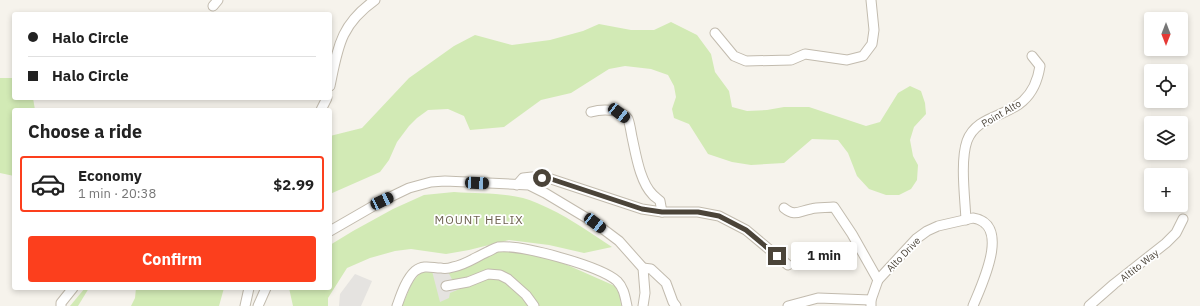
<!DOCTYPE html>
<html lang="en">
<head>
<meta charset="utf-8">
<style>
	:root { --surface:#fff; --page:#f2f2f2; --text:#222; --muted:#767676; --line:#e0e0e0; --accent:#fc3f1d }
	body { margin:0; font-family:"IBM Plex Sans",sans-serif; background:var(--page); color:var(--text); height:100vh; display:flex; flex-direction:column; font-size:15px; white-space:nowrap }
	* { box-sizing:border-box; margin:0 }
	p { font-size:13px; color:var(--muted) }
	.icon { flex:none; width:22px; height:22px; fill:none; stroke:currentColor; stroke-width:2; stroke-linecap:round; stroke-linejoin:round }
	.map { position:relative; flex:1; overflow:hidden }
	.side { position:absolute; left:12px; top:108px; width:320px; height:182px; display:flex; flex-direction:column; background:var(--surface); border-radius:4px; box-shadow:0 2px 6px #0003 }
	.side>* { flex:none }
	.banner { position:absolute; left:12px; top:12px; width:320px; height:88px; border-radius:4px; box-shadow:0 2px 6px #0003; display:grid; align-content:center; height:88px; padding:0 16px; background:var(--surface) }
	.needle { width:26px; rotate:180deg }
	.controls { position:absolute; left:1144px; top:12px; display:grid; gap:8px }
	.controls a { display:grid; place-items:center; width:44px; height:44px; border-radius:4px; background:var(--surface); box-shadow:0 2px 6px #0003; font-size:20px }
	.end { position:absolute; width:18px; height:18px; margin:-9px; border:5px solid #4b4439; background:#fff; box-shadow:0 0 0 2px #fff }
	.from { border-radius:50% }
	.bubble { position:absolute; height:28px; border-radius:4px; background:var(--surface); box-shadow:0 2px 6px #0003; font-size:13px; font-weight:700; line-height:28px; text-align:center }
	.car { position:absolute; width:12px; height:24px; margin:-12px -6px; border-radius:5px; box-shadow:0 0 3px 1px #0007; background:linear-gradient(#222 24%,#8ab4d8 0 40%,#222 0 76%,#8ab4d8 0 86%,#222 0) }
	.banner b { display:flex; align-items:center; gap:14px; height:38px; font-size:15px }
	.banner b+b { border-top:1px solid var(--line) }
	.banner i { width:10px; height:10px; background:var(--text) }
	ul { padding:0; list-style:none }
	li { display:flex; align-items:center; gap:12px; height:56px; margin:0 8px 6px; padding:0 8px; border:2px solid var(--line); border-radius:4px }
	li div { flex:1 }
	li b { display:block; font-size:15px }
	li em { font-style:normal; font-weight:700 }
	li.on { border-color:var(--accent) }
	li>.icon { width:36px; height:36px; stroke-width:1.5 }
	h2 { padding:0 16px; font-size:18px; line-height:48px }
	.primary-button { display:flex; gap:8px; margin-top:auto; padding:8px 16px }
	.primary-button a { flex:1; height:46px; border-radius:4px; background:var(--accent); color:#fff; font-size:16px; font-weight:700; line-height:46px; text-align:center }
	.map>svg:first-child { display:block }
</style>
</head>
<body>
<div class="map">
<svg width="1200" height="306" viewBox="0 0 1200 306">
	<rect width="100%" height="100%" fill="#f6f3ec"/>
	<!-- green -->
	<g fill="#d2eab5">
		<path d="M671,22l26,13 14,19 4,18 14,19 3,16 15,4 20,-1 17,-3h25l57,19 14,-4 18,-29 12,-7 11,5 4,12 1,11 -12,13 -4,13 3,16 5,9 -1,15 -6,9 -12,6h-13l-17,-6 -12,-13 -9,-23 -10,-13 -26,-1 -28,24 -33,2 -19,-3 -24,-8 -19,-30 -15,-6 -2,-9 4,-12 -2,-11 -6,-11 -17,-6 -26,-3 -16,3 -38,24 -30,7 -37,27 -34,3 -6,-14 -16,-7 -20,1 -11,8 -8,8 -12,16 -8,18 -9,12 -50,22v-58l32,-8 47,-50 45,-32 21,-11 37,10 38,-5 33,-9 16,-7 32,6h23z"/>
		<path d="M0,78h14v20h19l2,12h-21v66l-14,-3z"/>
		<path d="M454,192c27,2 59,0 83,11 27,11 51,28 75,44l-28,6 -35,-8 -40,-5 -40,10 -23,4 -35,-5 -16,2 -25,7 -23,10 -19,30v8h-35l-4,-18h41v-43l23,-14 40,-22 31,-14z"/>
		<path d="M500,251l27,2 29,7 59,26 5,9 1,11h-219l10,-23 8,-10 6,-2 27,-1z"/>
		<path d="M85,288h4l-11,18h-8z"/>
		<path d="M136,288h88l-5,18h-88l4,-8z"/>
	</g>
	<!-- parking -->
	<g fill="#e5e3e0">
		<path d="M447,270l6,11 7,1 2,6 -12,5 -1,5 -9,4 -8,-31z"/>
		<path d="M355,274l17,7 -11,25h-22l1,-12z"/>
	</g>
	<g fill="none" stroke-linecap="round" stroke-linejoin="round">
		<defs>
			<g id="minor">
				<path d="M213,6l5,-6"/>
				<path d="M715,33l19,23 12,5 45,-1 14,-6 42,6 16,-4 9,-12 2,-14 -3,-30"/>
				<path d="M330,86c8,-39 10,-61 45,-86"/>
				<path d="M321,110l6,-12"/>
				<path d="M591,112c10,-3 30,-4 37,7 2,5 3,13 4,18 4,18 8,45 21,58 2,2 5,4 7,6l2,11"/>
				<path d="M517,185l6,-7 9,-1 19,2 91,30 20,3h36l21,4 27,14 42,35"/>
				<path d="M784,208c11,9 15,3 27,1 7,-2 16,-1 23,-2l18,27 26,46"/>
				<path d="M966,220c-1,-22 -6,-59 1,-79 9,-25 39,-24 56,-40 10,-9 15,-22 17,-35l-8,-10"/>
				<path d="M330,231l52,-30 27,-13 22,-6 14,-1 84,4 16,8 50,30 24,18 24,27 2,25 -2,13"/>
				<path d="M643,268l8,1 15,14 7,19 3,4"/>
				<path d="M446,286l22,-4 20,-8 12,1 8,4 18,16 8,11"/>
				<path d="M61,306v-3l12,-15"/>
				<path d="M245,306l4,-18"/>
				<path d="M258,306l8,-18"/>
				<path d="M397,306c4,-11 9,-27 18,-35 9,-7 17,-3 26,-3 4,1 9,0 12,-1 12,-2 23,-10 34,-15 3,-1 7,-4 11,-5 22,-3 102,19 119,34 7,7 8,16 10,25"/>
				<path d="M788,306l30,-8 53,2"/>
				<path d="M871,306v-6l7,-20 38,-41 11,-8 11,-5 35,-8c39,6 8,68 0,88"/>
				<path d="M1089,306l25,-22 52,-41 10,-10 7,-14"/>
			</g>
		</defs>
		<!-- minor casing -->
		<use href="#minor" stroke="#c2bbae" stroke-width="11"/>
		<!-- minor -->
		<use href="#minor" stroke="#fff" stroke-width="9"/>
	</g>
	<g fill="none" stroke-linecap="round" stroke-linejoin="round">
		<!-- route -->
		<path stroke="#4b4439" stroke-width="5" d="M542,178l9,1 91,30 20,3h36l21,4 27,14 31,26"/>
	</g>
	<g text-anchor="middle" stroke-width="3.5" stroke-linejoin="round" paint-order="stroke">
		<!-- street labels -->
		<g font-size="10" fill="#4b4439" stroke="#fff">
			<text transform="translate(1001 113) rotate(-30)" y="4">Point Alto</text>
			<text transform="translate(903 254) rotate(-46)" y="4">Alto Drive</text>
			<text transform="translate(1139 265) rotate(-38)" y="4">Altito Way</text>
		</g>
		<!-- quarter labels -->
		<g font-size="12" letter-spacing="1" fill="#6e6250" stroke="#fff">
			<text x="479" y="224">MOUNT HELIX</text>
		</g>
	</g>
</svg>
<div class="controls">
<a><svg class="needle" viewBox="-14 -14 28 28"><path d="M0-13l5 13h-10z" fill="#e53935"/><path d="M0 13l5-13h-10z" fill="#767676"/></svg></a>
<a><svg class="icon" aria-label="locate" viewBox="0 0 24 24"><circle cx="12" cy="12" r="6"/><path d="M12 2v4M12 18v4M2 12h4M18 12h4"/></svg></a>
<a><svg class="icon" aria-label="layers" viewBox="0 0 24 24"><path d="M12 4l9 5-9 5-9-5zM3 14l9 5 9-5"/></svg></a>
<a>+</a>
</div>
<i class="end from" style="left:542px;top:178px"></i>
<i class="end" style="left:777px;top:256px"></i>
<div class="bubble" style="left:791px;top:242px;width:66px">1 min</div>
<i class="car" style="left:619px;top:113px;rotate:128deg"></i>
<i class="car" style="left:477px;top:183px;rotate:93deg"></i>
<i class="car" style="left:382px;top:201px;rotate:65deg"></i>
<i class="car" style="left:595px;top:223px;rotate:128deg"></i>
<div class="banner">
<b><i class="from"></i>Halo Circle</b>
<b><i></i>Halo Circle</b>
</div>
<section class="side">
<h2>Choose a ride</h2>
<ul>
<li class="on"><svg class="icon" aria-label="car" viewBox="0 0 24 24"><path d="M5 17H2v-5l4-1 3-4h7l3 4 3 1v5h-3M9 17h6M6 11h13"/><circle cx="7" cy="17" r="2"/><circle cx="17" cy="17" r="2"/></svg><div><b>Economy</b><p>1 min · 20:38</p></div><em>$2.99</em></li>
</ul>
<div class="primary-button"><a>Confirm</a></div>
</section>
</div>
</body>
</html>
